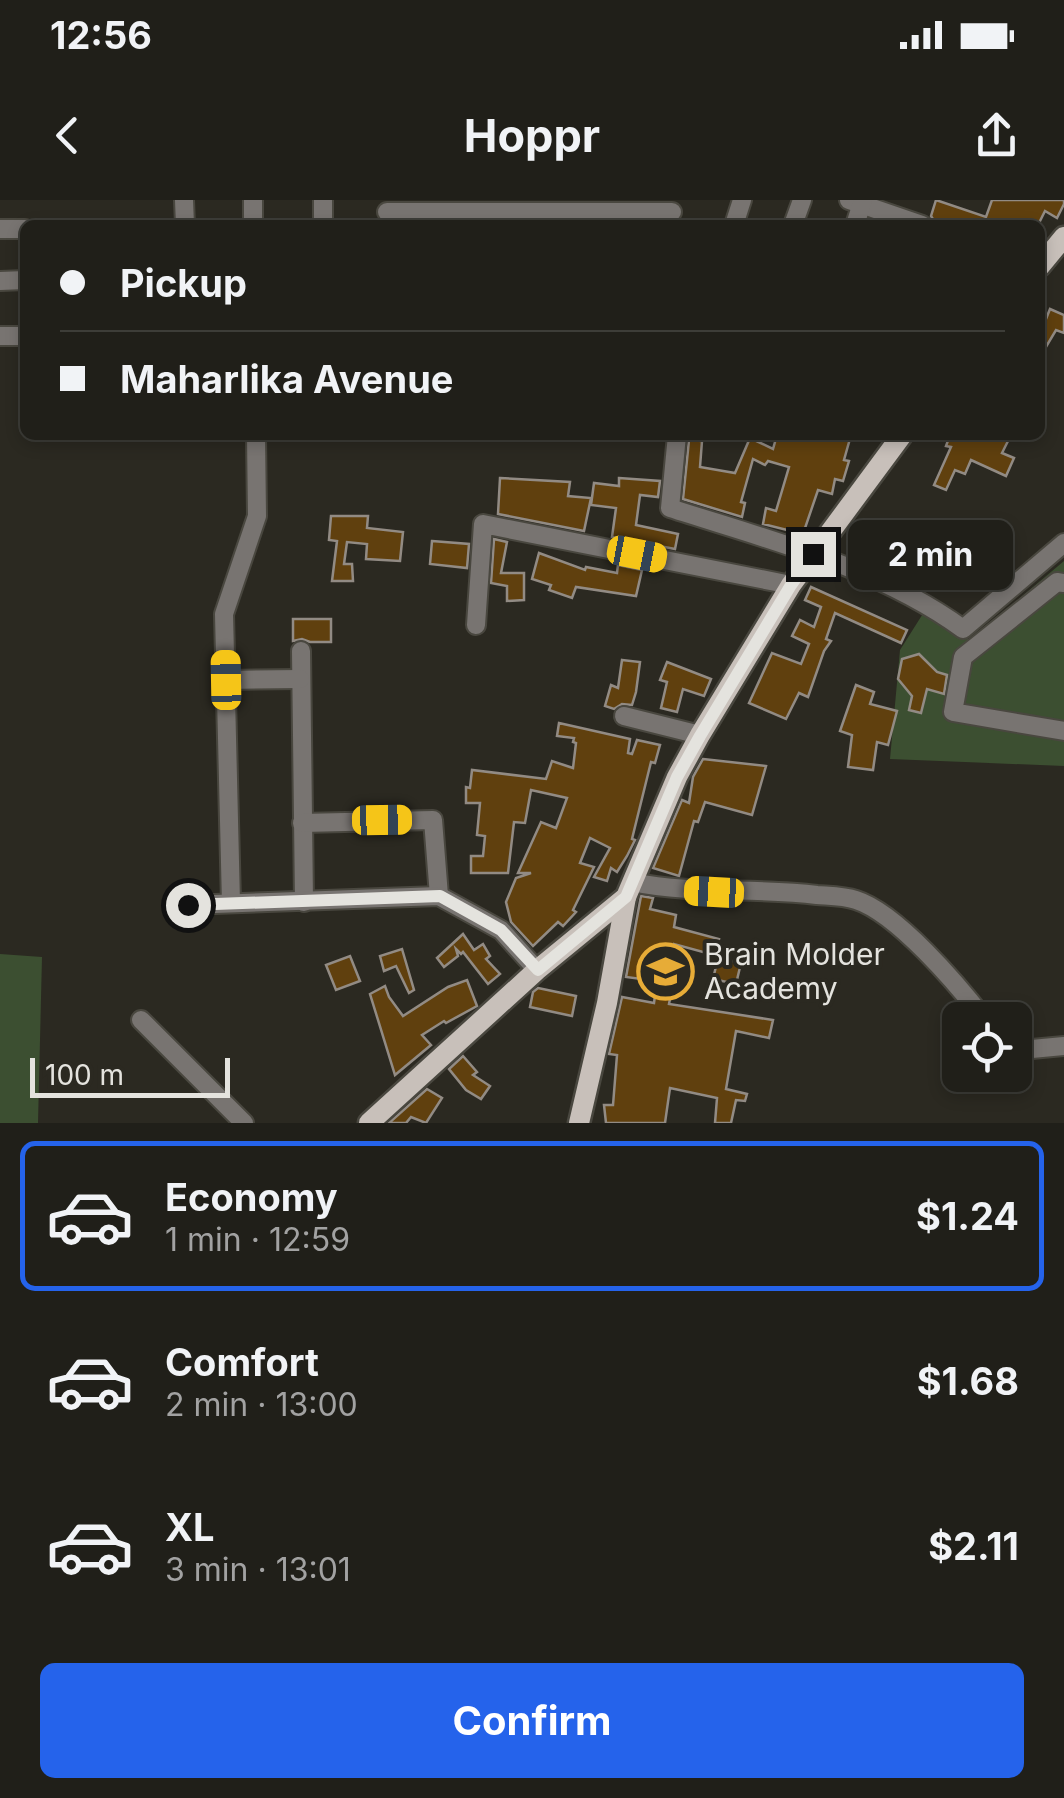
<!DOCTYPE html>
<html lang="en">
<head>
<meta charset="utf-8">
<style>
	:root { --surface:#201f19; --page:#282722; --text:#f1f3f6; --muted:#a2a2a2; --line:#3d3d38; --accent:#2563eb }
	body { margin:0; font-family:Inter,sans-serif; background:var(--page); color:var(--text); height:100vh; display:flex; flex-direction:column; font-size:38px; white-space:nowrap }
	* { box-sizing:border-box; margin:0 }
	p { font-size:32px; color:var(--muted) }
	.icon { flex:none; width:55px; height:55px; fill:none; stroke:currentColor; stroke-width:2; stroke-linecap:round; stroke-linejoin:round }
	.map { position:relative; height:923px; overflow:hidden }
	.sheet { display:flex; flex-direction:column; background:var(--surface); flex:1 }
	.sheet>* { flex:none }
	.guide { position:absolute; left:20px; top:20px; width:1025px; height:220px; border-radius:15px; box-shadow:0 5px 15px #0003,0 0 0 2px var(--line); display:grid; align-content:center; height:220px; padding:0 40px; background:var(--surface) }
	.tools { position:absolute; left:942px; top:802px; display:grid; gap:20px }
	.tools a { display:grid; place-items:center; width:90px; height:90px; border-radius:15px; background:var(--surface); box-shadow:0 5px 15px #0003,0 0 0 2px var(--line); font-size:50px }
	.scale { position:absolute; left:30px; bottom:25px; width:200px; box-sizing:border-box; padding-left:10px; border:5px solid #e4e3de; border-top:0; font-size:28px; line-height:35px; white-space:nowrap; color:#e4e3de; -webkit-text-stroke:8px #2b2921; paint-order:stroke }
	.end { position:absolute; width:45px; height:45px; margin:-22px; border:12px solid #e4e3de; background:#111; box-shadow:0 0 0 5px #111 }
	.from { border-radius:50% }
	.bubble { position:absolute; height:70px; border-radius:15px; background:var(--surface); box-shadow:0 5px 15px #0003,0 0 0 2px var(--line); font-size:32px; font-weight:700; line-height:70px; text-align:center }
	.car { position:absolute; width:30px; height:60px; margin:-30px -15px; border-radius:12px; box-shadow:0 0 8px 2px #0007; background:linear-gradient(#f5c518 24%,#345 0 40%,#f5c518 0 76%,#345 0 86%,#f5c518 0) }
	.guide b { display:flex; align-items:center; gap:35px; height:95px; font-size:38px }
	.guide b+b { border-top:2px solid var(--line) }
	.guide i { width:25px; height:25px; background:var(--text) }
	ul { padding:18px 0 0; list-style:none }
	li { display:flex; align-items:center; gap:30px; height:150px; margin:0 20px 15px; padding:0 20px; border:5px solid transparent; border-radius:15px }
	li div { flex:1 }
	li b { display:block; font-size:38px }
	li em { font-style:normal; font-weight:700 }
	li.current { border-color:var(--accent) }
	li>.icon { width:90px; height:90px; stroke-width:1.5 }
	.cta { display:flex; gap:20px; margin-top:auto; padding:20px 40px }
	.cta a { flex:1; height:115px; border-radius:15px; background:var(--accent); color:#fff; font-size:40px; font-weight:700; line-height:115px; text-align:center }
	.status { display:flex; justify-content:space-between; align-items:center; height:70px; padding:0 50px; background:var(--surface); direction:ltr }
	.status svg { height:28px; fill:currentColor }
	header { display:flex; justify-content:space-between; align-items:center; height:130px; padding:0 40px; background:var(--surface); font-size:45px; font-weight:700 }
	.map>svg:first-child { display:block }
</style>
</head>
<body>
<div class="status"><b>12:56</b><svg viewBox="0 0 49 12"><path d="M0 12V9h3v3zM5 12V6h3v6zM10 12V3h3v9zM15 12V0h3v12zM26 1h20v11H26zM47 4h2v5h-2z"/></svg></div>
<header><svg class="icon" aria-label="back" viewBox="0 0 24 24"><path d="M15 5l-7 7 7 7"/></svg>Hoppr<svg class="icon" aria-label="share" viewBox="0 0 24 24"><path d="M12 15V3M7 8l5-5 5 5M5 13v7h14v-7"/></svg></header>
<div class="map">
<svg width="1064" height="923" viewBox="0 0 1064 923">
	<rect width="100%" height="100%" fill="#2b2921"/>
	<!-- green -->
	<g fill="#3c4f31">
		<path d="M1064,361v205l-174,-7 10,-109 24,-38 46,28z"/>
		<path d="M0,754l42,3 -4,166h-38z"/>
	</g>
	<!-- building -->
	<g fill="#60400e" stroke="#928b84" stroke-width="2.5">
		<path d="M936,0l50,17 6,-17h72v4l-7,14 -12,-7 -7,14h-93l-11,-4 -3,-5z"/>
		<path d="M1050,109l14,6v18l-8,-3 -16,27v-23z"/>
		<path d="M777,235h74l-7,25 5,1 -6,20 -8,-2 -3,15 -14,-4 -15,44 -40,-10 3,-16 10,3 13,-44 -21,-6 -3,4 -12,-6 -12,43 4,1 -3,14 -59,-18 6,-59 13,1 -2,26 35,6 15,-35 23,11z"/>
		<path d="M950,235h61l-9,18 12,5 -8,18 -35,-16 -6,14 -10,-4 -9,20 -12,-5 17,-38 -5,-1z"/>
		<path d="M500,278l70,4 -2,14 23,2 -7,33 -86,-17z"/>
		<path d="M619,278l41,3 -2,16 -18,-2 -4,30 42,9 -3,15 -63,-12 4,-29 -25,-3 3,-22 25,3z"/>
		<path d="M331,316h37l-1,12 36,4 -3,29 -34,-2 1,-15 -20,-2 -3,22h8l1,17h-21l5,-40 -8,-1z"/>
		<path d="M494,339l13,3 -6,31h23v27l-17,1v-15l-16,-3z"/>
		<path d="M432,341l37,3 -2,24 -37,-4z"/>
		<path d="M539,353l46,17 1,-3 31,6 1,-8 24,5 -6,26 -60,-9 -4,11 -23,-8 2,-5 -19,-6z"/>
		<path d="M811,387l96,43 -6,13 -66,-30 -9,26 5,2 -7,10 -16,46 -9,-4 -13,26 -37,-16 23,-50 29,11 8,-20 -17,-8 8,-16 14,7 7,-20 -16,-7z"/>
		<path d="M293,419h38v23h-21l-8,-3 -9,2z"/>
		<path d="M919,454l18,18 10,3 -3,19 -17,-5 -6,24 -12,-3 3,-14 -14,-17 4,-20z"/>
		<path d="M622,460l18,2 -4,30 -4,13 -10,-1 -8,5 -9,-3 6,-21 7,3z"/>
		<path d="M667,462l44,17 -7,17 -21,-7 -6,23 -16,-4 6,-26 -7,-2z"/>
		<path d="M856,485l18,7 -4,12 27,7 -9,34 -11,-3 -4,28 -25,-3 4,-32 -12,-4z"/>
		<path d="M559,523l71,16 -2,14 4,1 5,-14 23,5 -5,18 -4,-1 -19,77 3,1 -8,16 -10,16 -6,-4 -4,13 -13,-4 16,-29 -20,-10 -10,25 14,4 -21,43 3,2 -13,14 -5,-4 -25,24 -22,-24 -5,-20 10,-24 15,-5h-13l23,-51 15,6 11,-30 -36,-8 -6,33 -11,-1 -6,51h-37v-17h12l2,-20 -8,-1 3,-32h-14v-16l4,1 2,-18 74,9 6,-18 21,7 3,-25 -3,-1 1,-4 -17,-2z"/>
		<path d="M703,559l63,7 -14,49 -47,-13 -7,20 -4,-1 -15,55 -26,-8 29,-68 7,3 4,-26z"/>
		<path d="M641,696l12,2 -3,11 26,6 -2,12 45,12 -5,16 -40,-11 -3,24h5l-7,36 104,16 -4,18 -33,-7 -10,58 21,5 -2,7 -9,-1 -5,23h-16l2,-25 -47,-10 -5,35h-59l-2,-18h9l4,-50 -8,-1 13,-57 32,6 3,-22 -31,-4z"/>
		<path d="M463,734l11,16 9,-6 7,12 -4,3 14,15 -12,10 -25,-32 -2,2 -5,-5 2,7 -14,11 -7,-9z"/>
		<path d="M402,749l12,41 -5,3 -13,-27 -12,5 -4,-15z"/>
		<path d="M350,756l10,25 -24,9 -10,-25z"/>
		<path d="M718,758l23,5 -5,21 -23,-5z"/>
		<path d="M467,780l10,26 -31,17 -2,-2 -22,14 9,10 -36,30 -25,-81 15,-8 4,11 14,19 45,-29z"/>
		<path d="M538,788l38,8 -4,20 -42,-9 3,-15z"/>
		<path d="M463,856l14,16 -4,3 17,11 -9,13 -15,-9 -17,-21z"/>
		<path d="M427,889l15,9 -16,25 -15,-6 -5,6h-17z"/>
	</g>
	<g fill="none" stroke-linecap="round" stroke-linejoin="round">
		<defs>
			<g id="minor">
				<path d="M184,0l1,25"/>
				<path d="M253,0v25"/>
				<path d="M849,0l73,25"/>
				<path d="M387,12h285"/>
				<path d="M323,25v-25"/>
				<path d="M734,25l8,-25"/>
				<path d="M793,25l9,-25"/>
				<path d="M855,25l8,-25"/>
				<path d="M0,29h25"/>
				<path d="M0,81l25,-1"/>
				<path d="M0,136h25"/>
				<path d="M677,235l-7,73c99,32 208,59 293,121l101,-86"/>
				<path d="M1064,383l-7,-1 -94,75 -10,55 111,19"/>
				<path d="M476,425l7,-101 308,61"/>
				<path d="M301,451l3,251"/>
				<path d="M226,480l74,-1"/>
				<path d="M624,516l76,19"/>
				<path d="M302,623l131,-3 6,76"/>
				<path d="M632,682c62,13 123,5 185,13 12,1 27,1 39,5 41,13 102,85 129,120"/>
				<path d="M231,703l-7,-289 33,-98 -1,-81"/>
				<path d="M187,705l252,-9 62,34 36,40"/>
				<path d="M141,820l103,103"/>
				<path d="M1015,846l6,4 43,-4"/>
			</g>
			<g id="major">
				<path d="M1040,66l24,-29"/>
				<path d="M369,923l168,-153 89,-73 51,-120 23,-42 91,-150 111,-150"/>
				<path d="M579,923l28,-120 19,-106"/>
			</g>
		</defs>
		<!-- minor casing -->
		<use href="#minor" stroke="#49473f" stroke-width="22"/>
		<!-- major casing -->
		<use href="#major" stroke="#49473f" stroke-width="25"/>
		<!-- minor -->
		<use href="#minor" stroke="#787471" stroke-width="18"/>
		<!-- major -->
		<use href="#major" stroke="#c8c0ba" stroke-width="20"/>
	</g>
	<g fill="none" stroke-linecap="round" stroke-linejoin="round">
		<!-- route -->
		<path stroke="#e4e3de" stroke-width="12" d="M188,705l252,-9 61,34 37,40 88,-73 51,-120 23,-41 91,-151 22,-31"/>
	</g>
	<!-- icons -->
	<defs>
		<symbol id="school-ring" viewBox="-11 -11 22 22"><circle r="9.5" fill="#2b2921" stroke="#e7ac37" stroke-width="1.5"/><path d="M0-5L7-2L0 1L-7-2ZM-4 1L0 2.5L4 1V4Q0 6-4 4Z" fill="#e7ac37"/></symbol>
	</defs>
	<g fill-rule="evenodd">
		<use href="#school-ring" x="634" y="740" width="63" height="63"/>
	</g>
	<g text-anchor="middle" stroke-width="8" stroke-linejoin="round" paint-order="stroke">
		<!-- poi labels -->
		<g font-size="30" fill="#e4e3de" stroke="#2b2921" text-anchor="start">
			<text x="704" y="765">Brain Molder<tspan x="704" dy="34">Academy</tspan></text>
		</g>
	</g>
</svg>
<div class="tools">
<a><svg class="icon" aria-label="locate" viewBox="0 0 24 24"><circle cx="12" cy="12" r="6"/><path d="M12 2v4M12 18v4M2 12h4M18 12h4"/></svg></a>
</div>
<div class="scale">100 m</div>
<i class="end from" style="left:188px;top:705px"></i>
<i class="end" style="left:813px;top:354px"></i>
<div class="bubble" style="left:848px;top:320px;width:165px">2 min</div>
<i class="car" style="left:637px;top:354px;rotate:101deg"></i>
<i class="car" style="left:226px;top:480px;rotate:359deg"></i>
<i class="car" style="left:382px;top:620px;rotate:89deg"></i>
<i class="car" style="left:714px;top:692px;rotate:273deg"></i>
<div class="guide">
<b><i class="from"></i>Pickup</b>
<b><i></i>Maharlika Avenue</b>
</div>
</div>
<section class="sheet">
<ul>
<li class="current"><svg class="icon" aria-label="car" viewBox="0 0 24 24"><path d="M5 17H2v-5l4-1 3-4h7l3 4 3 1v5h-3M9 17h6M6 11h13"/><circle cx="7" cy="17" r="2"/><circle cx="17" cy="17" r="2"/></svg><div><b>Economy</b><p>1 min · 12:59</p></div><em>$1.24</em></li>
<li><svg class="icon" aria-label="car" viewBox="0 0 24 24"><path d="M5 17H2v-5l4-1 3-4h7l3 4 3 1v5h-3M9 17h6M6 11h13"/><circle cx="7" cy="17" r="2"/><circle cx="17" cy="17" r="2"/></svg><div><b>Comfort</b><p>2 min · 13:00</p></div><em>$1.68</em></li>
<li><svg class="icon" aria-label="car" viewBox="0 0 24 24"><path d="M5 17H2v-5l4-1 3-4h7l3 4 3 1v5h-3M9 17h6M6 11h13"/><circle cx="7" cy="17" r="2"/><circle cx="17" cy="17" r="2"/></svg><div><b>XL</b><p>3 min · 13:01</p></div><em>$2.11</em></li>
</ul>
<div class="cta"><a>Confirm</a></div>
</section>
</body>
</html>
